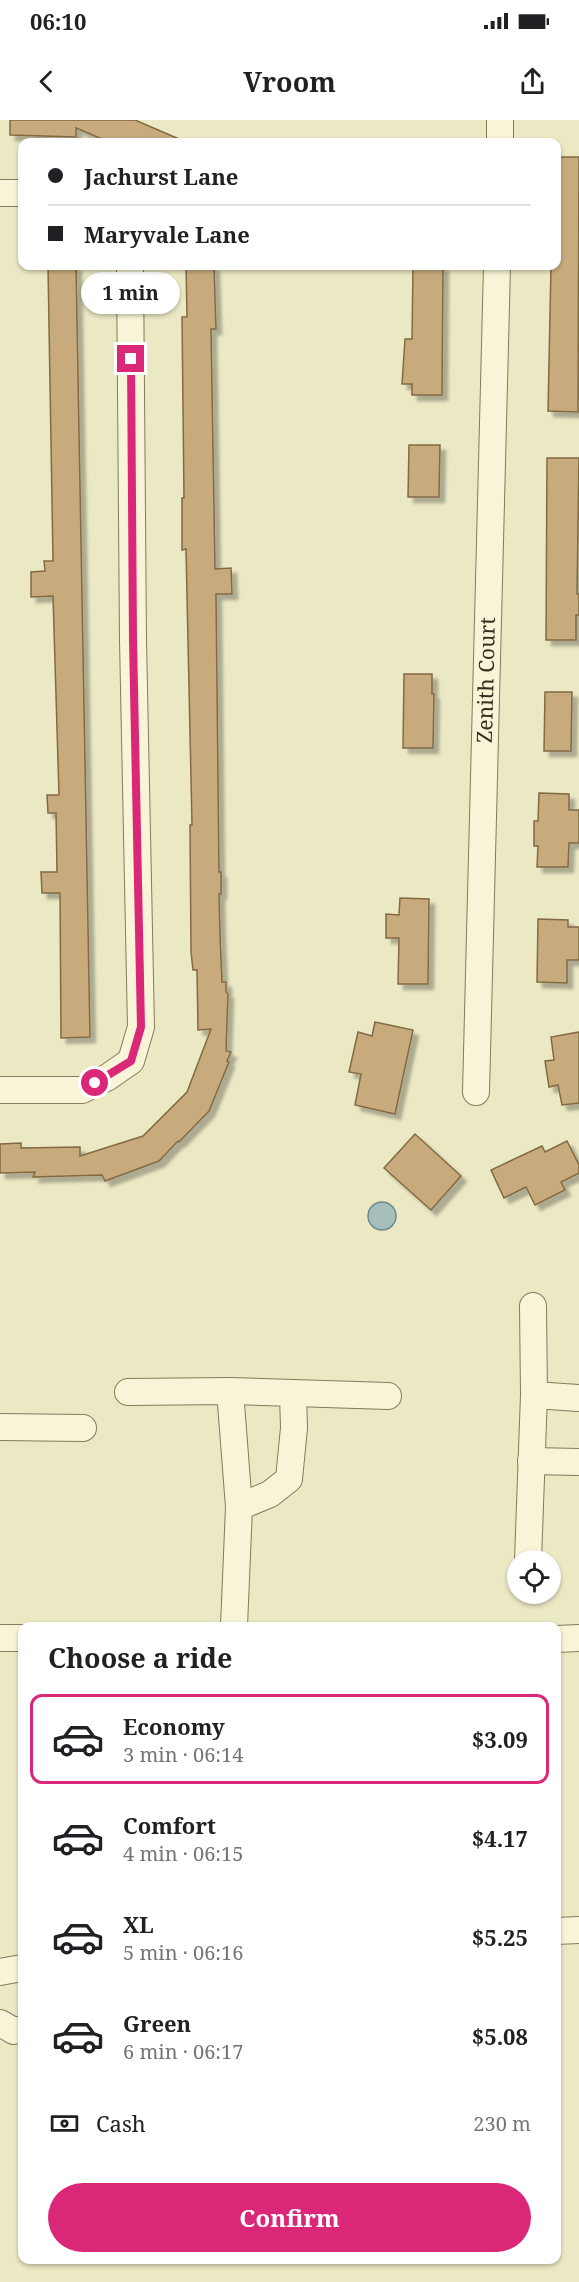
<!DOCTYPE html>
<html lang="en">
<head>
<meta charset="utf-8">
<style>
	:root { --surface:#fff; --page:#f6f6f6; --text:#202124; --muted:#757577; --line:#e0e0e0; --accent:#db2777 }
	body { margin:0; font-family:"Noto Serif",serif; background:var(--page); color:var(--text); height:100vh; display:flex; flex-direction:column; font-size:22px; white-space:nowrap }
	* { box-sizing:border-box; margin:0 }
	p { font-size:20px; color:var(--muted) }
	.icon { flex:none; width:33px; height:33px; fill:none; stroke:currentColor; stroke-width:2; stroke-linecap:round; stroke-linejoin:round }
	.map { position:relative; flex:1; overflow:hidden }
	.drawer { position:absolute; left:18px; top:1502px; width:543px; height:642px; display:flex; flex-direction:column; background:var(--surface); border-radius:12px; box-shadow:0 2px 4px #0004 }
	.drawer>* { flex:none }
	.hud { position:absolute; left:18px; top:18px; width:543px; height:132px; border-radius:12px; box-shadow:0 2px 4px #0004; display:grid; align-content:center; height:132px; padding:0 30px; background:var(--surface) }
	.tools { position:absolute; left:507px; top:1430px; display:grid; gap:12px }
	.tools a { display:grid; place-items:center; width:54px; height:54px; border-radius:50%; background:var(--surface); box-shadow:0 2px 4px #0004; font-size:30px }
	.end { position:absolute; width:27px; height:27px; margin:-14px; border:8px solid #db2777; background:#fff; box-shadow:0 0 0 3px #fff }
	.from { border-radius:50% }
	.bubble { position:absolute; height:42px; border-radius:21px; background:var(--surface); box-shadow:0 2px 4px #0004; font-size:20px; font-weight:700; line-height:42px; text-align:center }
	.hud b { display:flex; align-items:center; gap:21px; height:57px; font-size:22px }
	.hud b+b { border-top:2px solid var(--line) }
	.hud i { width:15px; height:15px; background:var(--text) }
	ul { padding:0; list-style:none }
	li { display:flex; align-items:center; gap:18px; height:90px; margin:0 12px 9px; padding:0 18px; border:3px solid transparent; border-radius:12px }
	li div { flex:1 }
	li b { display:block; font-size:22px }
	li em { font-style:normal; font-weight:700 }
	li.current { border-color:var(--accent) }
	li>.icon { width:54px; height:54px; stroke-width:1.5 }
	h2 { padding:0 30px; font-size:27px; line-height:72px }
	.pay { display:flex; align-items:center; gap:15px; height:66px; padding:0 30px; font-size:22px }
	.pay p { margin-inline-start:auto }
	.action { display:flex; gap:12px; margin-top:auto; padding:12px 30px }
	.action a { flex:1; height:69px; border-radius:36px; background:var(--accent); color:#fff; font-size:24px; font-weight:700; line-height:69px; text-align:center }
	.status { display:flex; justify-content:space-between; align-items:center; height:42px; padding:0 30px; background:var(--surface); direction:ltr }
	.status svg { height:16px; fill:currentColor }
	header { display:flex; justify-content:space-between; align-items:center; height:78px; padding:0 30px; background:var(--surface); font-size:27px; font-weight:700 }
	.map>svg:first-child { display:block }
</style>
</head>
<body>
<div class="status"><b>06:10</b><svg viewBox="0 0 49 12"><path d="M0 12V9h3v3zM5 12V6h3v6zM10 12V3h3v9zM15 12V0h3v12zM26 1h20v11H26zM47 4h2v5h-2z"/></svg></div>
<header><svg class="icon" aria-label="back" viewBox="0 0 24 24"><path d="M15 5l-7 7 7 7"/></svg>Vroom<svg class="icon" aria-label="share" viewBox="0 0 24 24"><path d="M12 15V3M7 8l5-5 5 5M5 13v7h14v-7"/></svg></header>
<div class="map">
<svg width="579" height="2162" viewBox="0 0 579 2162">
	<defs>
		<filter id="shadow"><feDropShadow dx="5.5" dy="5.5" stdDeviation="1.5" flood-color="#0004"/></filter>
	</defs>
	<rect width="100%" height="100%" fill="#ebe8c4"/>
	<!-- water -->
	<circle fill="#a6bfbd" stroke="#6d8c8b" stroke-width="1.5" cx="382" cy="1096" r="14"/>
	<!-- building -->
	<g fill="#c7ab7c" stroke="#836a43" stroke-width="1.5" filter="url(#shadow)">
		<path d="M10,0h125l51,22h-77l-33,-14v9l-66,-2z"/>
		<path d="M556,37h23l-1,255 -30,-1 3,-145h5z"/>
		<path d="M48,146h28l14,771 -29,1 -1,-145h-18l-1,-21h16l-1,-59h-8l-1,-18h12l-6,-199 -22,1v-25l14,-1 -1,-10h9z"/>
		<path d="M186,146h28l2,63h-5l4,240 16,-1 1,26h-16l3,278h2v22h-2l1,41 2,47h4v10l2,2 -2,57 5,1 -4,9 2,1 -20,49 -30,31 -1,-1 -19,20 -54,20 -3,-6 -69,2 2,-5 -35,1v-29l21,-1v5l59,-1v9l63,-20 44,-44 24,-63 -13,1 -1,-60h-4l-2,-18 -1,-127h2l-6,-276 -4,1v-52h2l-2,-181h5z"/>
		<path d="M413,146h30l-1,129h-30v-11h-10l3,-45h7z"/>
		<path d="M409,325h31l-1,52h-31z"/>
		<path d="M547,338h32l-2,136h2v21h-3v25h-30z"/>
		<path d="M404,554h28v20h2l-1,54h-30z"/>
		<path d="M545,572h27l-1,59h-27z"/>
		<path d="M539,673l30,1v16h10v33h-10l-1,24h-31l1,-21h-4v-25h4z"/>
		<path d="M400,778l29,1 -1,85h-30l1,-46h-13v-24l13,1z"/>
		<path d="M538,799l30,1v7h11v33h-12v23l-30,-1z"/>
		<path d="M375,902l38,8 -18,84 -40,-9 6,-31 -12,-2 9,-40 14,4z"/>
		<path d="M579,912v71l-17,2 -4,-20 -9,2 -4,-26 9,-1 -3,-23z"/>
		<path d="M415,1014l46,42 -30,34 -47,-42z"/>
		<path d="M567,1021l12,24v8l-18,9 4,8 -30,15 -9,-18 -22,11 -13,-28 51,-24 3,6z"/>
	</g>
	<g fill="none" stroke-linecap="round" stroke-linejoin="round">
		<defs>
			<g id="street">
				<path d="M500,22v-22"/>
				<path d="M0,73h22"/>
				<path d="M0,970h82l26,-13 23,-16 10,-34 -8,-387 -3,-374"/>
				<path id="s1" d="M476,972l21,-826"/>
				<path d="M230,1271l9,116 -5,119"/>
				<path d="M128,1272l102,-1 158,5"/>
				<path d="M534,1275l45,3"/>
				<path d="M0,1307l83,1"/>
				<path d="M531,1341l48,1"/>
				<path d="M239,1387l31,-13 19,-15 5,-51 -1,-34"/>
				<path d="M528,1440l6,-165 -1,-89"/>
				<path d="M0,1518h22"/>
				<path d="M556,1519l23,-1"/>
				<path d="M556,1811l23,-1"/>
				<path d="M0,1852l22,-4"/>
				<path d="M0,1903l14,8 8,-2"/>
			</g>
		</defs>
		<!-- street casing -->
		<use href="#street" stroke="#857a5c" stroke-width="28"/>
		<!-- street -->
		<use href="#street" stroke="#f7f4d7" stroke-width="26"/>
	</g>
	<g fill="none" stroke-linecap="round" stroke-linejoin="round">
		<!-- route -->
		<path stroke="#db2777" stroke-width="8" d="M95,963l36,-22 10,-34 -8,-387 -2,-281"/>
	</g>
	<g text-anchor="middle" stroke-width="5" stroke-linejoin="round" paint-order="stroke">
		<!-- street labels -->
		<g font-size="21" fill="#362f1f" stroke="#f3f1d3">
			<text dy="7" stroke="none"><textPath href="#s1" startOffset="412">Zenith Court</textPath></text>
		</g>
	</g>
</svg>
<div class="tools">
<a><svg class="icon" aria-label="locate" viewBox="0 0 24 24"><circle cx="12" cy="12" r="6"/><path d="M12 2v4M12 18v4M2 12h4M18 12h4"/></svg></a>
</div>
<i class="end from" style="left:95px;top:963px"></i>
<i class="end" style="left:131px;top:239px"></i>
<div class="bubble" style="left:81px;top:152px;width:99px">1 min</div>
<div class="hud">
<b><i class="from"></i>Jachurst Lane</b>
<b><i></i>Maryvale Lane</b>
</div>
<section class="drawer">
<h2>Choose a ride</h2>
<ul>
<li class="current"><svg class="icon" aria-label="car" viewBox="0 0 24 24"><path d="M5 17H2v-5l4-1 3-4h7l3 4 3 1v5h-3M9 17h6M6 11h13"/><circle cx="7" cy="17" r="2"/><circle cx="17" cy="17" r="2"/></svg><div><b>Economy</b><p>3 min · 06:14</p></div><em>$3.09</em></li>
<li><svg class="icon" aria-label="car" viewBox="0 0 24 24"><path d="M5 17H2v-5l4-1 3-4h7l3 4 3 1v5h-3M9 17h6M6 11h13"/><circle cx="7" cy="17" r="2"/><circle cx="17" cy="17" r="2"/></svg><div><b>Comfort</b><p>4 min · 06:15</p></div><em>$4.17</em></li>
<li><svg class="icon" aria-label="car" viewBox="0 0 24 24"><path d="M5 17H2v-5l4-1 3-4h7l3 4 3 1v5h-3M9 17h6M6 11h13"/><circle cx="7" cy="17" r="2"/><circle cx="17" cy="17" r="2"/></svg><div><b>XL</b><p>5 min · 06:16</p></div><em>$5.25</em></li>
<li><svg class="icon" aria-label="car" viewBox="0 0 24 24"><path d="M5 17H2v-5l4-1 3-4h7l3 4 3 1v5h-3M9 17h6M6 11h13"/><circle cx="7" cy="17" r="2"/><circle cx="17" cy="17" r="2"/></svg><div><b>Green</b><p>6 min · 06:17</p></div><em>$5.08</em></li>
</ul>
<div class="pay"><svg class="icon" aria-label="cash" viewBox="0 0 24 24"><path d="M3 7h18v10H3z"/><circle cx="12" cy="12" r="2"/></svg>Cash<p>230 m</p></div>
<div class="action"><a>Confirm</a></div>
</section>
</div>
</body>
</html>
